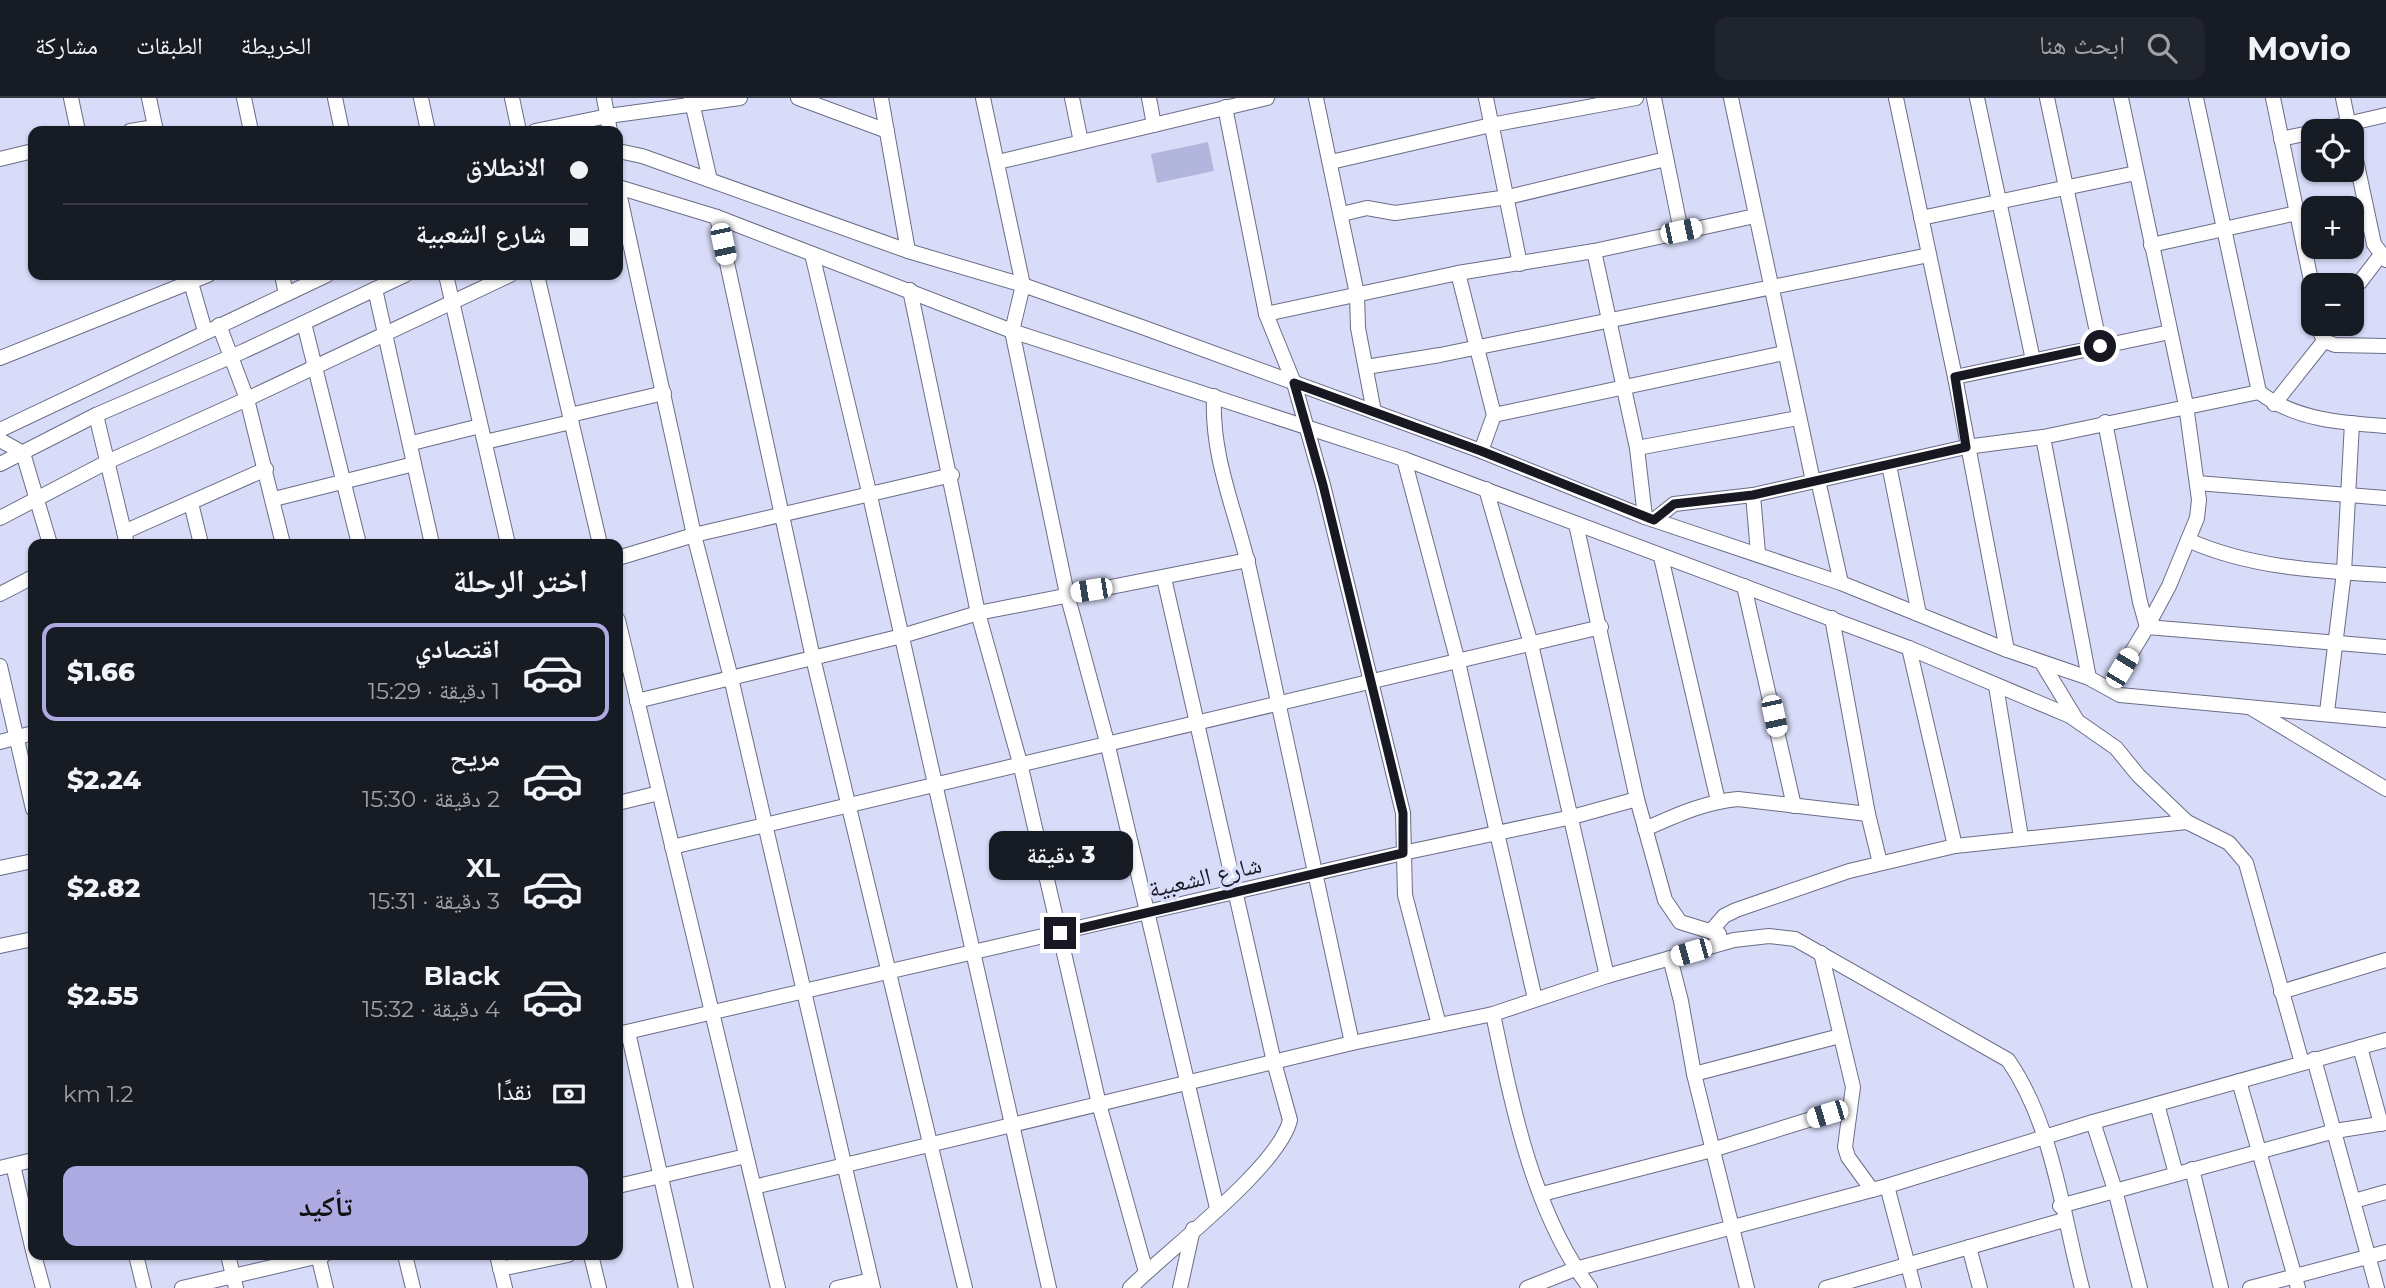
<!DOCTYPE html>
<html lang="ar">
<head>
<meta charset="utf-8">
<style>
	:root { --surface:#171b24; --page:#20242c; --text:#f1f3f6; --muted:#9ea1a6; --line:#363941; --accent:#adaae1 }
	body { margin:0; font-family:Montserrat,"Noto Naskh Arabic",sans-serif; background:var(--page); color:var(--text); direction:rtl; height:100vh; display:flex; flex-direction:column; font-size:26px; white-space:nowrap }
	* { box-sizing:border-box; margin:0 }
	p { font-size:23px; color:var(--muted) }
	.icon { flex:none; width:38px; height:38px; fill:none; stroke:currentColor; stroke-width:2; stroke-linecap:round; stroke-linejoin:round }
	.map { position:relative; flex:1; overflow:hidden; direction:ltr }
	.sheet { position:absolute; left:28px; top:441px; width:595px; height:721px; display:flex; flex-direction:column; background:var(--surface); border-radius:14px; box-shadow:0 2px 5px #0004; direction:rtl }
	.sheet>* { flex:none }
	.guide { position:absolute; left:28px; top:28px; width:595px; height:154px; border-radius:14px; box-shadow:0 2px 5px #0004; direction:rtl; display:grid; align-content:center; height:154px; padding:0 35px; background:var(--surface) }
	.fabs { position:absolute; left:2301px; top:21px; display:grid; gap:14px }
	.fabs a { display:grid; place-items:center; width:63px; height:63px; border-radius:14px; background:var(--surface); box-shadow:0 2px 5px #0004; font-size:35px }
	.end { position:absolute; width:32px; height:32px; margin:-16px; border:9px solid #171822; background:#fff; box-shadow:0 0 0 4px #fff }
	.from { border-radius:50% }
	.bubble { position:absolute; height:49px; border-radius:14px; background:var(--surface); box-shadow:0 2px 5px #0004; font-size:23px; font-weight:800; line-height:49px; text-align:center; direction:rtl }
	.car { position:absolute; width:21px; height:42px; margin:-21px -10px; border-radius:9px; box-shadow:0 0 5px 2px #0007; background:linear-gradient(#fff 24%,#345 0 40%,#fff 0 76%,#345 0 86%,#fff 0) }
	.guide b { display:flex; align-items:center; gap:24px; height:66px; font-size:26px }
	.guide b+b { border-top:2px solid var(--line) }
	.guide i { width:18px; height:18px; background:var(--text) }
	ul { padding:0; list-style:none }
	li { display:flex; align-items:center; gap:21px; height:98px; margin:0 14px 10px; padding:0 21px; border:4px solid transparent; border-radius:14px }
	li div { flex:1 }
	li b { display:block; font-size:26px }
	li em { font-style:normal; font-weight:800 }
	li.selected { border-color:var(--accent) }
	li>.icon { width:63px; height:63px; stroke-width:1.5 }
	h2 { padding:0 35px; font-size:32px; line-height:84px }
	.pay { display:flex; align-items:center; gap:18px; height:77px; padding:0 35px; font-size:26px }
	.pay p { margin-inline-start:auto }
	.primary-button { display:flex; gap:14px; margin-top:auto; padding:14px 35px }
	.primary-button a { flex:1; height:80px; border-radius:14px; background:var(--accent); color:#111; font-size:28px; font-weight:800; line-height:80px; text-align:center }
	header { display:flex; align-items:center; gap:42px; box-sizing:border-box; height:98px; padding:0 35px; background:var(--surface); border-bottom:2px solid var(--line) }
	header strong { font-size:33px }
	nav { display:flex; gap:38px; margin-inline-start:auto; font-size:24px }
	.search { width:490px; height:63px; background:var(--page); display:flex; align-items:center; gap:18px; box-sizing:border-box; padding:0 24px; border-radius:14px; color:var(--muted); font-size:26px }
	.map>svg:first-child { display:block }
</style>
</head>
<body>
<header>
<strong>Movio</strong>
<div class="search"><svg class="icon" aria-label="search" viewBox="0 0 24 24"><circle cx="10" cy="10" r="6"/><path d="M15 15l6 6"/></svg>ابحث هنا</div>
<nav><a>الخريطة</a><a>الطبقات</a><a>مشاركة</a></nav>
</header>
<div class="map">
<svg width="2386" height="1190" viewBox="0 0 2386 1190">
	<rect width="100%" height="100%" fill="#d9dcf9"/>
	<!-- green -->
	<path fill="#b3b6dc" d="M1208,44l6,29 -57,12 -6,-29z"/>
	<g fill="none" stroke-linecap="round" stroke-linejoin="round">
		<defs>
			<g id="minor">
				<path d="M71,0l7,33"/>
				<path d="M149,0l7,33"/>
				<path d="M244,0l7,33"/>
				<path d="M335,0l7,33"/>
				<path d="M421,0l7,33"/>
				<path d="M512,0l7,33"/>
				<path d="M604,0l6,33"/>
				<path d="M691,0l19,82"/>
				<path d="M798,0l89,33"/>
				<path d="M881,0l27,153"/>
				<path d="M983,0l40,187 -11,46 14,67 41,196 40,148 110,466"/>
				<path d="M1072,0l9,44"/>
				<path d="M1149,0l5,27"/>
				<path d="M1316,0l41,196 1,34 16,84"/>
				<path d="M1486,0l34,166"/>
				<path d="M1654,0l27,133"/>
				<path d="M1731,0l82,383"/>
				<path d="M1896,0l59,279 52,273"/>
				<path d="M1977,0l56,262"/>
				<path d="M2047,0l53,248"/>
				<path d="M2196,0l63,294c36,28 83,31 127,34"/>
				<path d="M2273,0l41,197"/>
				<path d="M2343,0l7,33"/>
				<path d="M1225,9l41,207 28,69 29,102 80,328 2,82 34,130"/>
				<path d="M130,33l25,-4"/>
				<path d="M535,33l73,-15 132,-18"/>
				<path d="M2316,33l70,-16"/>
				<path d="M2281,41l33,-7"/>
				<path d="M2352,43l22,103 12,16"/>
				<path d="M618,53l24,5 266,95 115,34 119,42 339,124 164,66 196,66 166,67 82,28 31,17 266,25"/>
				<path d="M0,61l33,-8"/>
				<path d="M998,64l269,-64"/>
				<path d="M1331,64l160,-37 145,-27"/>
				<path d="M618,89l99,30 295,114 392,128 505,189 161,68 46,32 22,27 49,47 42,21 17,20 56,200"/>
				<path d="M618,90l76,347 37,143 142,610"/>
				<path d="M1342,116l25,-6 28,5 113,-16 158,-38"/>
				<path d="M717,119l96,441 152,630"/>
				<path d="M1921,120l215,-45"/>
				<path d="M2151,147l146,-32"/>
				<path d="M1594,153l43,197 8,69"/>
				<path d="M812,156l58,242 179,792"/>
				<path d="M1458,175l36,142 -13,36"/>
				<path d="M282,177l4,19"/>
				<path d="M446,177l62,269"/>
				<path d="M537,177l63,269"/>
				<path d="M189,178l16,55"/>
				<path d="M2352,188l8,-4 20,-26"/>
				<path d="M375,191l57,255"/>
				<path d="M910,192l68,323 42,150 79,341 47,168"/>
				<path d="M1266,216l192,-41 136,-22 161,-35"/>
				<path d="M304,225l55,221"/>
				<path d="M2317,226l7,17 11,4 51,1"/>
				<path d="M219,227l28,74 36,145"/>
				<path d="M0,260l208,-83"/>
				<path d="M1366,269l74,-12 489,-100"/>
				<path d="M1955,279l215,-45"/>
				<path d="M1214,298c-3,65 24,119 37,181 34,155 67,311 101,466"/>
				<path d="M2274,306l50,-63"/>
				<path d="M96,317l31,129"/>
				<path d="M570,317l94,-22"/>
				<path d="M1494,317l290,-62"/>
				<path d="M2105,324l35,180 7,25 22,-41 28,-68 2,-18 -13,-95 -65,-307"/>
				<path d="M0,332l327,-155"/>
				<path d="M2043,339l46,241"/>
				<path d="M0,342l23,13 27,91"/>
				<path d="M485,344l86,-20"/>
				<path d="M412,345l68,-17"/>
				<path d="M1637,350l161,-30"/>
				<path d="M1404,361l54,203 77,337"/>
				<path d="M0,366l96,-49 148,-64 161,-76"/>
				<path d="M1889,367l30,149"/>
				<path d="M1818,382l23,103"/>
				<path d="M2197,385l189,15"/>
				<path d="M1486,391l45,155 76,332"/>
				<path d="M1753,397l5,58"/>
				<path d="M274,401l140,-35"/>
				<path d="M191,405l10,41"/>
				<path d="M0,420l107,-56 140,-63 263,-124"/>
				<path d="M1654,422l20,-16 79,-9 213,-48 77,-10 216,-45"/>
				<path d="M1576,426l61,275 28,101 15,22 39,12"/>
				<path d="M124,434l142,-63"/>
				<path d="M2188,442c62,28 131,31 198,35"/>
				<path d="M1661,459l57,244"/>
				<path d="M618,460l76,-23 258,-60"/>
				<path d="M1744,488l50,220"/>
				<path d="M0,496l33,-17"/>
				<path d="M618,522l160,668"/>
				<path d="M1909,550l46,198"/>
				<path d="M2042,565l34,56"/>
				<path d="M0,568l33,143"/>
				<path d="M1996,588l25,151"/>
				<path d="M2110,590l37,-61 239,20"/>
				<path d="M637,603l265,-65 76,-23 270,-53"/>
				<path d="M2251,610l135,81"/>
				<path d="M2327,614l17,-140 8,-149"/>
				<path d="M0,644l33,-9"/>
				<path d="M618,705l41,-10"/>
				<path d="M1868,716l12,49"/>
				<path d="M1645,731c30,-13 59,-27 93,-30l130,15 -36,-196"/>
				<path d="M672,749l929,-220"/>
				<path d="M0,770l33,-7"/>
				<path d="M1711,833l13,-15 12,-6 113,-39 106,-25 232,-24"/>
				<path d="M0,848l33,-7"/>
				<path d="M1821,855l32,134 -8,60 3,10 24,33"/>
				<path d="M1670,860l11,43 13,73 53,214"/>
				<path d="M2281,894l105,-32"/>
				<path d="M1493,916c19,91 40,199 97,274"/>
				<path d="M628,934l58,256"/>
				<path d="M618,936l785,-181 169,-36 65,-18"/>
				<path d="M2360,949l21,77"/>
				<path d="M2314,961l63,229"/>
				<path d="M1694,976l146,-38"/>
				<path d="M2239,983l59,207"/>
				<path d="M2157,1006l19,70"/>
				<path d="M2093,1024l22,68 25,98"/>
				<path d="M13,1067l20,86"/>
				<path d="M0,1070l33,-8"/>
				<path d="M2192,1071l29,119"/>
				<path d="M618,1088l128,-30"/>
				<path d="M1887,1088l27,102"/>
				<path d="M754,1089l598,-144 141,-29 114,-38 127,-36 35,-4 26,3 213,121c45,65 54,152 74,228"/>
				<path d="M1542,1096l170,-44 138,-43"/>
				<path d="M2354,1103l32,-9"/>
				<path d="M2060,1108l275,-75 51,-8"/>
				<path d="M1969,1149l11,41"/>
				<path d="M34,1157l9,33"/>
				<path d="M136,1157l8,33"/>
				<path d="M228,1157l8,33"/>
				<path d="M318,1157l8,33"/>
				<path d="M405,1157l8,33"/>
				<path d="M497,1157l8,33"/>
				<path d="M591,1157l8,33"/>
				<path d="M500,1171l68,-14"/>
				<path d="M182,1190l142,-33"/>
				<path d="M837,1190l34,-8"/>
				<path d="M1130,1190c38,-38 149,-121 160,-168l-16,-58 -110,-484"/>
				<path d="M1180,1190l13,-59"/>
				<path d="M1527,1190l48,-19 312,-83 206,-64 293,-82"/>
				<path d="M1826,1190l238,-68"/>
				<path d="M2250,1190l136,-36"/>
			</g>
		</defs>
		<!-- minor casing -->
		<use href="#minor" stroke="#6b6d87" stroke-width="16"/>
		<!-- minor -->
		<use href="#minor" stroke="#fff" stroke-width="14"/>
	</g>
	<g fill="none" stroke-linecap="round" stroke-linejoin="round">
		<!-- route -->
		<path stroke="#171822" stroke-width="9" d="M1060,835l343,-80v-40l-80,-328 -29,-102 187,68 173,69 20,-16 79,-9 213,-48 -11,-70 145,-31"/>
	</g>
	<g text-anchor="middle" stroke-width="7" stroke-linejoin="round" paint-order="stroke">
		<!-- street labels -->
		<g font-size="24" fill="#171822" stroke="#d9dcf9">
			<text transform="translate(1205 779) rotate(-13)" y="8">شارع الشعبية</text>
		</g>
	</g>
</svg>
<div class="fabs">
<a><svg class="icon" aria-label="locate" viewBox="0 0 24 24"><circle cx="12" cy="12" r="6"/><path d="M12 2v4M12 18v4M2 12h4M18 12h4"/></svg></a>
<a>+</a>
<a>−</a>
</div>
<i class="end from" style="left:2100px;top:248px"></i>
<i class="end" style="left:1060px;top:835px"></i>
<div class="bubble" style="left:989px;top:733px;width:144px">3 دقيقة</div>
<i class="car" style="left:1681px;top:133px;rotate:78deg"></i>
<i class="car" style="left:723px;top:146px;rotate:168deg"></i>
<i class="car" style="left:1091px;top:492px;rotate:261deg"></i>
<i class="car" style="left:2122px;top:570px;rotate:31deg"></i>
<i class="car" style="left:1774px;top:618px;rotate:168deg"></i>
<i class="car" style="left:1691px;top:854px;rotate:254deg"></i>
<i class="car" style="left:1827px;top:1016px;rotate:253deg"></i>
<div class="guide">
<b><i class="from"></i>الانطلاق</b>
<b><i></i>شارع الشعبية</b>
</div>
<section class="sheet">
<h2>اختر الرحلة</h2>
<ul>
<li class="selected"><svg class="icon" aria-label="car" viewBox="0 0 24 24"><path d="M5 17H2v-5l4-1 3-4h7l3 4 3 1v5h-3M9 17h6M6 11h13"/><circle cx="7" cy="17" r="2"/><circle cx="17" cy="17" r="2"/></svg><div><b>اقتصادي</b><p>1 دقيقة · 15:29</p></div><em>$1.66</em></li>
<li><svg class="icon" aria-label="car" viewBox="0 0 24 24"><path d="M5 17H2v-5l4-1 3-4h7l3 4 3 1v5h-3M9 17h6M6 11h13"/><circle cx="7" cy="17" r="2"/><circle cx="17" cy="17" r="2"/></svg><div><b>مريح</b><p>2 دقيقة · 15:30</p></div><em>$2.24</em></li>
<li><svg class="icon" aria-label="car" viewBox="0 0 24 24"><path d="M5 17H2v-5l4-1 3-4h7l3 4 3 1v5h-3M9 17h6M6 11h13"/><circle cx="7" cy="17" r="2"/><circle cx="17" cy="17" r="2"/></svg><div><b>XL</b><p>3 دقيقة · 15:31</p></div><em>$2.82</em></li>
<li><svg class="icon" aria-label="car" viewBox="0 0 24 24"><path d="M5 17H2v-5l4-1 3-4h7l3 4 3 1v5h-3M9 17h6M6 11h13"/><circle cx="7" cy="17" r="2"/><circle cx="17" cy="17" r="2"/></svg><div><b>Black</b><p>4 دقيقة · 15:32</p></div><em>$2.55</em></li>
</ul>
<div class="pay"><svg class="icon" aria-label="cash" viewBox="0 0 24 24"><path d="M3 7h18v10H3z"/><circle cx="12" cy="12" r="2"/></svg>نقدًا<p>1.2 km</p></div>
<div class="primary-button"><a>تأكيد</a></div>
</section>
</div>
</body>
</html>
